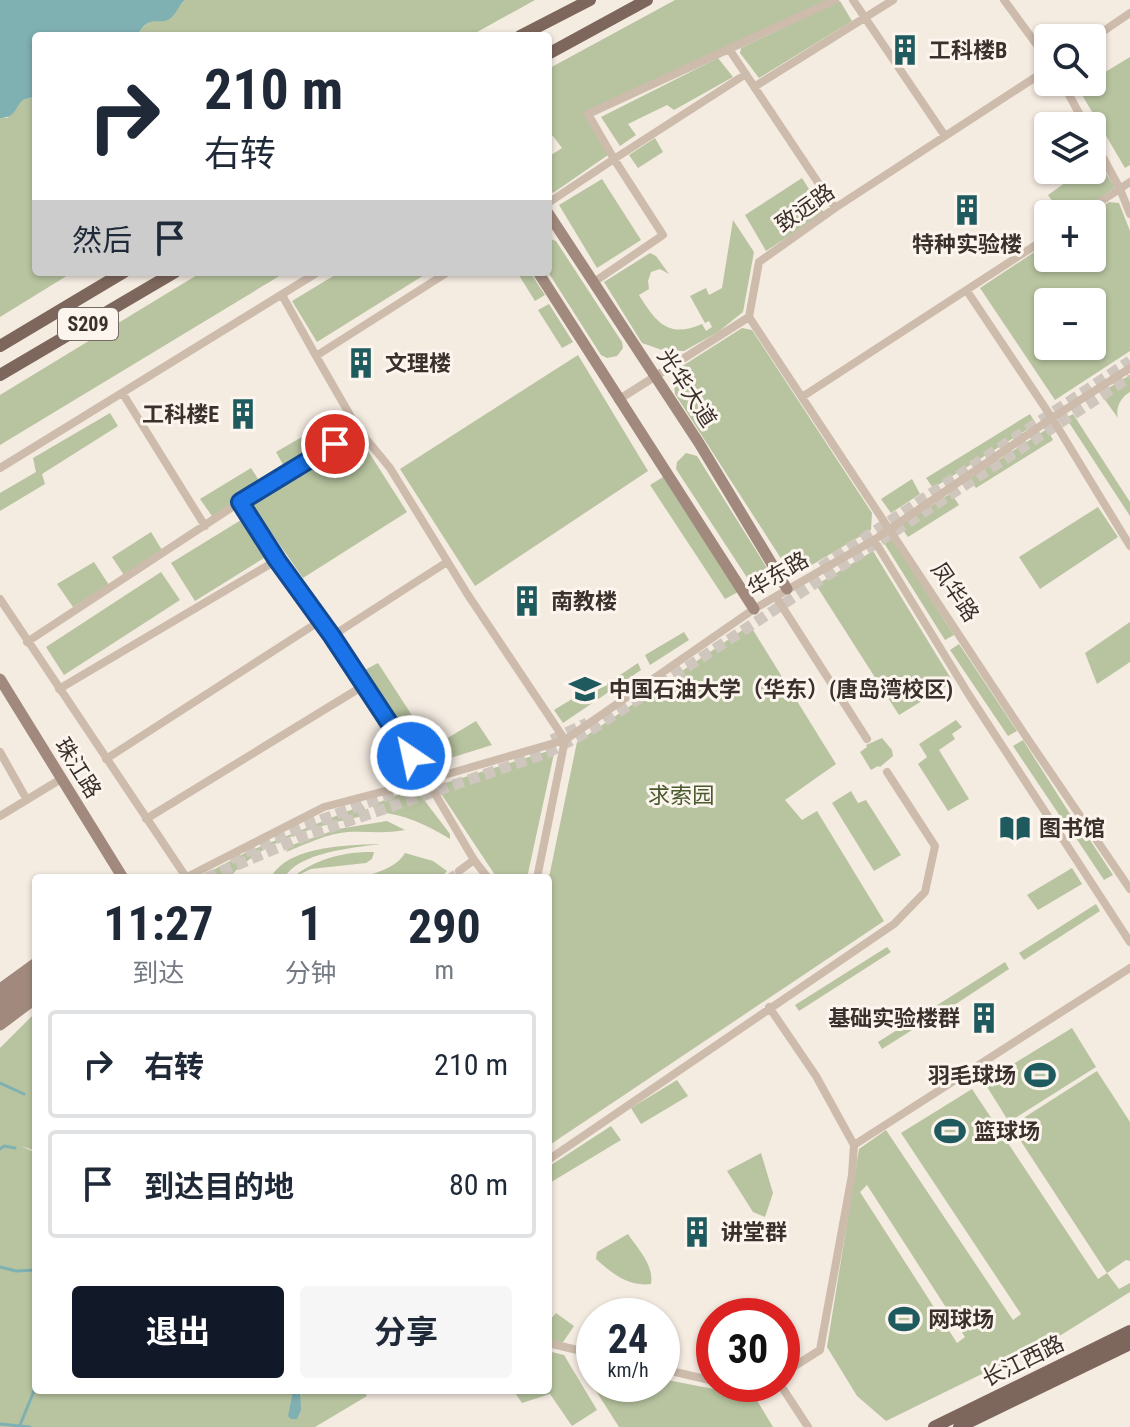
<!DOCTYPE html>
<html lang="zh">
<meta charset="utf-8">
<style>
body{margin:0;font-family:"Roboto Condensed","Noto Sans SC",sans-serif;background:#f6f6f7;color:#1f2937;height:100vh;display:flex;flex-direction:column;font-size:30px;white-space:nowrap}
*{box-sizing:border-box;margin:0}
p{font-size:26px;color:#747a83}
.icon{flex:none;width:44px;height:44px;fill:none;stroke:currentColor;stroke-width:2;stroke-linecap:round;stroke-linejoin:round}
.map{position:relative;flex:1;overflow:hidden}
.side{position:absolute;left:32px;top:874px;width:520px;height:520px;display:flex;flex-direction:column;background:#fff;border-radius:8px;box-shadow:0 2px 6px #0004}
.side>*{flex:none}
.guide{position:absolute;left:32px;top:32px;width:520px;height:244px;border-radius:8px;box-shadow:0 2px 6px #0004;background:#fff;color:#1f2937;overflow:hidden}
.controls{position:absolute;left:1034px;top:24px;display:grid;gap:16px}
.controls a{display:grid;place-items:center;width:72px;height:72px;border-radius:8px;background:#fff;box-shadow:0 2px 6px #0004;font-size:40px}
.speed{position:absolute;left:576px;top:1298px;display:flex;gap:16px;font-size:40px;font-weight:700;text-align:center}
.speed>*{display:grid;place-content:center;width:104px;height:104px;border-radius:50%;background:#fff;box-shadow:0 2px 6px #0004;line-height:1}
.speed small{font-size:20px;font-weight:400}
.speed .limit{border:12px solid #d22;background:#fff;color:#111}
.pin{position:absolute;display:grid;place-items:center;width:68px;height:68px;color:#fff;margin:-34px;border:4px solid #fff;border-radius:50%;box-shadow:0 2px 8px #0007}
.me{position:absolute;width:88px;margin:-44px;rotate:326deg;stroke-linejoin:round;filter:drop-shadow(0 0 6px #0008)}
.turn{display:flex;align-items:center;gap:28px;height:168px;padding:0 40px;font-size:36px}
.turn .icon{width:104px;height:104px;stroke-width:2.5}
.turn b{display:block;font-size:56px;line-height:68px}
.then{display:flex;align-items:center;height:76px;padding:0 40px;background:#0003;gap:16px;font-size:30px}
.eta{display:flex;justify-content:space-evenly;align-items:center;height:136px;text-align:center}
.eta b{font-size:48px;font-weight:700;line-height:56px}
.action{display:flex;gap:16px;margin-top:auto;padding:16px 40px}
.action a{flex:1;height:92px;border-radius:8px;background:#111827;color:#fff;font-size:32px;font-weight:700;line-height:92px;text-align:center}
.action a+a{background:#f6f6f7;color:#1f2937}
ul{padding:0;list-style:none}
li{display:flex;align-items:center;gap:24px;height:108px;margin:0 16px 12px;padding:0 24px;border:4px solid #e0e1e3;border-radius:8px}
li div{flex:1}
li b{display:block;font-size:30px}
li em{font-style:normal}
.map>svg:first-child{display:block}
.green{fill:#b8c4a0;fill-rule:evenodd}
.water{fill:#7fb0b2}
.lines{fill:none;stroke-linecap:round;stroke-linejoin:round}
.stream{stroke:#7fb0b2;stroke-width:3}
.street-tunnel{stroke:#cfc6bd;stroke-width:8;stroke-dasharray:8 4;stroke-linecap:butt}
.secondary-tunnel{stroke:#cfc6bd;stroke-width:11;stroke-dasharray:11 5.5;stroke-linecap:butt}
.street{stroke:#cdbbac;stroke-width:8}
.secondary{stroke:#a18a7d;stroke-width:11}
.primary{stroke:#7d675c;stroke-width:12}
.route-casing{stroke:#114b97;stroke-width:20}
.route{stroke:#1a73e8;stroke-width:14}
.labels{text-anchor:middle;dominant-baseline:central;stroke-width:6;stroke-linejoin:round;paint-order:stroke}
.shield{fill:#fbf5ee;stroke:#756b66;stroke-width:2}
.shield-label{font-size:20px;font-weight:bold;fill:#3b302b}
.poi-label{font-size:22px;font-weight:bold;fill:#3b302b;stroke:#fbf5ee;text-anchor:start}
.street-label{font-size:22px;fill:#3b302b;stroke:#fbf5ee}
.park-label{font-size:22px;fill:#4a5a2e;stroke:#fbf5ee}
</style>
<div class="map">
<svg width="1130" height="1427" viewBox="0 0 1130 1427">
<rect width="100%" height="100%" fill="#f4ebe1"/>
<path class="green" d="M185,0H535L470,36H137C144,23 151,19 165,20Z
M675,0H827L586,114L608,155L553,193L548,187V157L562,148L553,136L548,138V69Z
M840,1L852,21L759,78L740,53L741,48Z
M1130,57V165L1125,168L1078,88L1092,82V80Z
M718,58L733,77L674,110L667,105L628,124L636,135L620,146L601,117Z
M36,96V272H73L0,317V118H7L23,100Z
M655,138L663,152L638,168L629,155Z
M1097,160L1115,187L1078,214H1061L1048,195L1083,170H1092V164Z
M802,178L824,213L766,251L745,215Z
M602,179L641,240L597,268L559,205Z
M1109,202L1119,203L1130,231V351L1055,400L980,288L1048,243V258H1092L1091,214ZM1092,302V346H1048V302Z
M733,220L754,252L743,312L718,332L684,351L662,350L642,343L604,282L650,253L656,256L669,274L660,269L651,272L648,281L649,289L639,295C656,322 668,339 702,324L706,331L712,327L709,321L705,323L690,296L706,288L709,295L722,288Z
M548,238L556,241L622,342L623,348L617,356L607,358L601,355L548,272Z
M202,272H286L0,445V395Z
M340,272H429L317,342L292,301Z
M517,272H530L545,295L535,301Z
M549,304L573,342L562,348L538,310Z
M742,328L752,330L872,513L871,530L800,572L782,560L675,394L673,372Z
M578,355L648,471L475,586L400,469Z
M1130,375V392C1121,397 1115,408 1118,418L1100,393Z
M110,413L118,426L42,474L45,484L0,511V493L36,472L33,458Z
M1030,414L1036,424L933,488L926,478Z
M1073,414L1130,502V516L1066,418Z
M338,416L347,431L285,468L276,452Z
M1047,429L1053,440L976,488L969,479Z
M359,437L407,512L303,578L252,505Z
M686,453L697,456L767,568L768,572L762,580L752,582L748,579L676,469L677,462Z
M251,468L262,485L212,516L200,499Z
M663,477L738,592L725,599L650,485Z
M912,479L920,494L891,513L881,499Z
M951,493L959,505L908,537L900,526Z
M1098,507L1118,537L1040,589L1019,557Z
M241,520L264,558L195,601L171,563Z
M151,532L162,550L124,575L112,557Z
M892,539L954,635L945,640L884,543Z
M873,551L953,682L899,715L816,585Z
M94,562L109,585L73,607L57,584Z
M161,572L180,600L64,675L46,647Z
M1130,622V662L1097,684L1085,653Z
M750,625L836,764L785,800L802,820L817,811L884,921L548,1146V882L577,742Z
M684,632L689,640L650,665L645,655Z
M959,644L1017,731L1008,736L950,650Z
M378,663L426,737L410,749L361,672Z
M638,663L641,670L563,723L554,710L577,696L581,701Z
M956,720L962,727L952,734L955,739L939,750L969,799L948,811L918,764L927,757L919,744Z
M476,721L492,745L425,766L419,755Z
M882,738L892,750L893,756L880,767L878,766L871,770L860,752L867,747L866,745Z
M1023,740L1072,817L1064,822L1013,746Z
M555,749L527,878H497L436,786Z
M415,788L450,834V839C425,824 405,814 376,812L372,805Z
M851,791L858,803L866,800L901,855L874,871L832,803Z
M363,805L366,811L364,816C318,825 261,841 229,878H198L245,853Z
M387,821L405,830C385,834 368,831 348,832C326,834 306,844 286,852L289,846L338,829Z
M1080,825L1113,875L1104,880L1072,832Z
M380,844C352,848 299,852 284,878H271C286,846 348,845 380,844Z
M374,852L372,859L366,863L311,869L292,878C314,859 346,851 374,852Z
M405,853L433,861L447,871L441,878H389L369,875C383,871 398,865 405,853Z
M1072,868L1082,884L1038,910L1027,895Z
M1096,904L1100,911L1024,960L1019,953Z
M887,947L891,952L799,1011L795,1005Z
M1005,962L1009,969L933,1019L928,1011Z
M36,1012V1151L21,1146L36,1153V1390H296L293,1391L302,1395L300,1390H363L367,1396L315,1427H0V1048Z
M916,1018L920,1025L882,1049L878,1042Z
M1072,1028L1096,1067L1009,1122L984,1082Z
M1097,1071L1130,1122V1261L1126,1260L1107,1273L1119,1289L1130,1283V1292L1061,1335L886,1421L857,1396L827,1347L859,1149L886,1130L1013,1320L1021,1314L901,1133L972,1089L1098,1279L1107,1273L1011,1126ZM867,1185L965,1337L957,1343L860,1192Z
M677,1080L688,1096L641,1124L631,1108Z
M611,1126L621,1140L548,1184V1167Z
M761,1153L773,1193L765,1217L753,1212L727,1171Z
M628,1234C638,1249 654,1265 651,1284C628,1287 612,1273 596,1259L597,1252Z
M556,1313L574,1326L561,1345L548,1339V1322Z
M548,1351L564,1355L597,1410L572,1426L550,1394L522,1403L513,1390H548Z
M577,1361L594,1364V1384H662V1379L755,1397L773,1427H619Z"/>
<path class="water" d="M0,0H185C179,5 177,12 172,17C160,28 150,11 137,36H36V96L23,100C14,109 15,118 0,118Z
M300,1390L301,1410L297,1419H291L288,1416L293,1391Z"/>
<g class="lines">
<path class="stream" d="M0,1083L24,1094
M0,1149L4,1146L15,1148
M0,1267L16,1271L36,1270
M0,1424L30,1427
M20,1425L36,1386"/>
<path class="street-tunnel" d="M449,878L459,871"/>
<path class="secondary-tunnel" d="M821,567L1130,361
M552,740L587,723
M230,859L302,827L407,788
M206,878L305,836L547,753L591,730L1130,377"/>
<path class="street" d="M853,0L945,136
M1004,0L1048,60
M1092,39L1130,13
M729,49L835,208
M1062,82L1086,126
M754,87L893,0
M1092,137L1120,189L1130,214
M548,203L614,159L588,114L835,0
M1082,214L1130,182
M594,282L663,235L614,159L746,74
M967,291L1052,418L1130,546
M282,295L316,356
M749,317L1025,735L1130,889
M123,394L205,526
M802,397L1048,237
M618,400L749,317L759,262L835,208L1048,69
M0,468L318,272
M240,502L277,560L332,636L427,780L565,740L468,595L390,468L358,429L316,356L448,272
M874,540L969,695L1130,942
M776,597L867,739
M0,599L186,877
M332,636L447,562
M27,642L240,502L358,429
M59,689L277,560
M0,752L27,800
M106,759L320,621
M0,816L61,779
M146,819L363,686
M459,871L474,860
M185,878L324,807L427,780L474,860L488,878
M537,878L565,740L754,609L874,540L1052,418L1130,368
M769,1007L816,1076L854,1145L852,1175L820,1350L782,1374
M854,1145L1130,968
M548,1160L894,924L925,892L935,846L887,772
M548,1343L594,1354
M662,1369L714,1381
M726,1384L752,1390L764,1384
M780,1384L808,1427"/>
<path class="secondary" d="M548,213L699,443L787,589
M538,272L754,609
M0,679L123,878
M0,989L36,963
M0,1001L36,974
M0,1013L36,986
M0,1025L36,998"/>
<path class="primary" d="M520,36L590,0
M548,54L647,0
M0,346L124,272
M0,375L175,272
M934,1427L1130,1331
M959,1427L1130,1344"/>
</g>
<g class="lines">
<defs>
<path id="route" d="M335,444L240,502L277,560L332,636L411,756"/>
</defs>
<use href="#route" class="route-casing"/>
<use href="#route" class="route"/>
</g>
<defs>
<symbol id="building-bare" viewBox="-9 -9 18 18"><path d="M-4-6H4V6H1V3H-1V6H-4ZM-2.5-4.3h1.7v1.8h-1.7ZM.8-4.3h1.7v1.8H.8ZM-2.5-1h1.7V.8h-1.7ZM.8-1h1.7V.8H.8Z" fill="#1f5a5e" stroke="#fbf5ee" stroke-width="2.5" paint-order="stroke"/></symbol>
<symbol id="university-bare" viewBox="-9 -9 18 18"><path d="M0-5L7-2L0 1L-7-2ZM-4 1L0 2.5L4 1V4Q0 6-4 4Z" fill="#1f5a5e" stroke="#fbf5ee" stroke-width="2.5" paint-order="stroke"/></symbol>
<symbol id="library-bare" viewBox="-9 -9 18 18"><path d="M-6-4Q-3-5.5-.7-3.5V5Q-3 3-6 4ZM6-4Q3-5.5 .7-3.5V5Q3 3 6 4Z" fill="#1f5a5e" stroke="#fbf5ee" stroke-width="2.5" paint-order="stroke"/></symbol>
<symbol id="stadium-bare" viewBox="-9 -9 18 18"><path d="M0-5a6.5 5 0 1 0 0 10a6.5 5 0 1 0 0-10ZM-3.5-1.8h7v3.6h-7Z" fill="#1f5a5e" stroke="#fbf5ee" stroke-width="2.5" paint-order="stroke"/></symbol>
</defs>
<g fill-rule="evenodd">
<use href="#building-bare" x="883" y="28" width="44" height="44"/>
<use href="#building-bare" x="945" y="188" width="44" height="44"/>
<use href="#building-bare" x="339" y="341" width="44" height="44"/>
<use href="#building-bare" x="221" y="392" width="44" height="44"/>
<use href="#building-bare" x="505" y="579" width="44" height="44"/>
<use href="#university-bare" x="563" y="667" width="44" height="44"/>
<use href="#library-bare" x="993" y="806" width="44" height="44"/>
<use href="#building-bare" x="962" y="996" width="44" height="44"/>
<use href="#stadium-bare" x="1018" y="1053" width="44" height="44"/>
<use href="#stadium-bare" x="928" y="1109" width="44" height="44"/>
<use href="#building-bare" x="675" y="1210" width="44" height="44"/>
<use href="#stadium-bare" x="882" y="1297" width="44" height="44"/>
</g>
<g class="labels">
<rect class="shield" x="58" y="308" width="60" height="32" rx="6"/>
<g class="shield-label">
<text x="88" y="324">S209</text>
</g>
<g class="poi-label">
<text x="929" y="50">工科楼B</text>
<text x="967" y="244" text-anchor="middle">特种实验楼</text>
<text x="385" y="363">文理楼</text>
<text x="219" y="414" text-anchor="end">工科楼E</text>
<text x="551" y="601">南教楼</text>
<text x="609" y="689">中国石油大学（华东）(唐岛湾校区)</text>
<text x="1039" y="828">图书馆</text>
<text x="960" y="1018" text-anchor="end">基础实验楼群</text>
<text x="1016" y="1075" text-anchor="end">羽毛球场</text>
<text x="974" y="1131">篮球场</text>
<text x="721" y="1232">讲堂群</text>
<text x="928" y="1319">网球场</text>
</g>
<g class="street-label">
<text transform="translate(805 208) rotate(-35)">致远路</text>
<text transform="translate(687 388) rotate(57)">光华大道</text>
<text transform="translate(778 574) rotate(-30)">华东路</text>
<text transform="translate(955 592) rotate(56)">凤华路</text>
<text transform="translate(78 768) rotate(58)">珠江路</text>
<text transform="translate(1023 1361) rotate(-26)">长江西路</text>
</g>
<g class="park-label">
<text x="681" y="795">求索园</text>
</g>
</g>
</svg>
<div class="controls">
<a><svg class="icon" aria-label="search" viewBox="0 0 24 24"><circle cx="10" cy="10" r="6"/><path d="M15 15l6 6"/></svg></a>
<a><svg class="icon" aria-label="layers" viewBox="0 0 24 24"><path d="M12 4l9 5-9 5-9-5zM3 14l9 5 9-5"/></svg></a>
<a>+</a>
<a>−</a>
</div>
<div class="speed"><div>24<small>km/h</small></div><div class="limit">30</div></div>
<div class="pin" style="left:335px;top:444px;background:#d93025"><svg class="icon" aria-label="arrive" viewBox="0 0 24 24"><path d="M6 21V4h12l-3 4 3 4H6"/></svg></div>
<svg class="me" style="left:411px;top:756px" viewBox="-20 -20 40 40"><circle r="17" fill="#1a73e8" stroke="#fff" stroke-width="3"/><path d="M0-11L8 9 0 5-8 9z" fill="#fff"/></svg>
<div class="guide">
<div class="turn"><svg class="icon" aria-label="right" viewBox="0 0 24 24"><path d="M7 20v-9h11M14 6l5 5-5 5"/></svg><div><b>210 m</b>右转</div></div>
<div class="then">然后<svg class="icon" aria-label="arrive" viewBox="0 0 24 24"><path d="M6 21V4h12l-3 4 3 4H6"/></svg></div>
</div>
<section class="side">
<div class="eta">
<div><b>11:27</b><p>到达</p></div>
<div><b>1</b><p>分钟</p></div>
<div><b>290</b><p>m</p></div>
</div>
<ul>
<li><svg class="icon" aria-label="right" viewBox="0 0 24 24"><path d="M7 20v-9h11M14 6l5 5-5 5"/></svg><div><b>右转</b></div><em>210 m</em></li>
<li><svg class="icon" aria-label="arrive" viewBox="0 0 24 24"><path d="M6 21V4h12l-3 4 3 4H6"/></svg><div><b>到达目的地</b></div><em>80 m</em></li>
</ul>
<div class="action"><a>退出</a><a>分享</a></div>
</section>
</div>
